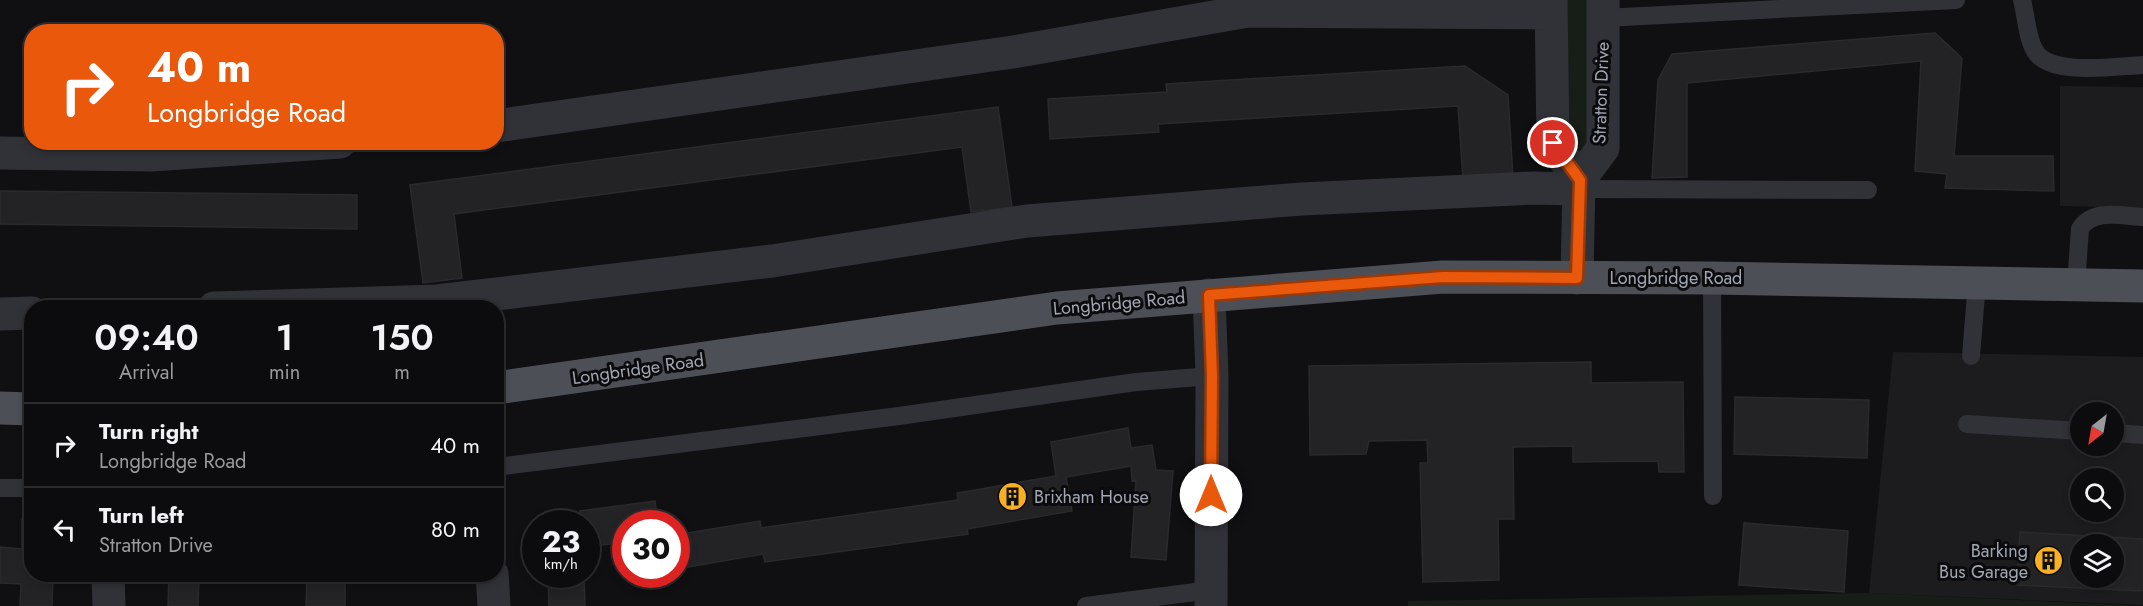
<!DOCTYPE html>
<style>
body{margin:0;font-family:Jost,sans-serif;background:#151517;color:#f1f3f6;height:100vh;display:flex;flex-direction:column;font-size:22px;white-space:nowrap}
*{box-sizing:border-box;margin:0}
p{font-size:20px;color:#9a9b9e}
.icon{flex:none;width:33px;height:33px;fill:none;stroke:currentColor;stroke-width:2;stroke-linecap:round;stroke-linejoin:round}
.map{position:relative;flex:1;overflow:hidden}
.sheet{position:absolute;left:24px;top:300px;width:480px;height:282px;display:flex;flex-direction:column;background:#0c0c0e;border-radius:24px;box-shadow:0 3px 9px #0003,0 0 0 2px #2c2c2e}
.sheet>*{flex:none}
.guide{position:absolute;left:24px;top:24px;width:480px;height:126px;border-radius:24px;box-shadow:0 3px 9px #0003,0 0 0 2px #2c2c2e;background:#ea580c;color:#fff;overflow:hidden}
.needle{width:39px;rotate:211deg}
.tools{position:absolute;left:2070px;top:402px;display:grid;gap:12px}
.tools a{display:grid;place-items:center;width:54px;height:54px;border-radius:50%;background:#0c0c0e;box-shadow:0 3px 9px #0003,0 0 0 2px #2c2c2e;font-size:30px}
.speed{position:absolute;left:522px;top:510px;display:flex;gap:12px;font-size:30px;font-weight:700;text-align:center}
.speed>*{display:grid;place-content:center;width:78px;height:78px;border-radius:50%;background:#0c0c0e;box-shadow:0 3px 9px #0003,0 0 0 2px #2c2c2e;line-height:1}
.speed small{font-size:15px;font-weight:400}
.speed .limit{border:9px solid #d22;background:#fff;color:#111}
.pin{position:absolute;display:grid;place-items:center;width:51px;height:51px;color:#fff;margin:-26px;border:3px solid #fff;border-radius:50%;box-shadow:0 2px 6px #0007}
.me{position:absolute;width:66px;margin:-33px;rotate:0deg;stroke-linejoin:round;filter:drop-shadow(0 0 4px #0008)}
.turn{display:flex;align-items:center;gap:21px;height:126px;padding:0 24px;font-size:27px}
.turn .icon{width:78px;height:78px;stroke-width:2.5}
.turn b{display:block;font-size:42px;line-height:51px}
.eta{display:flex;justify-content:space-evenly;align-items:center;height:102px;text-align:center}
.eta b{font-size:36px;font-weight:600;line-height:42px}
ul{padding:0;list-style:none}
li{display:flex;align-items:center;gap:18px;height:84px;padding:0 24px;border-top:2px solid #2c2c2e}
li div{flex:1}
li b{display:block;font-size:22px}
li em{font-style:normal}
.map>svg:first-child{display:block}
.built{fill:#1c1c1f;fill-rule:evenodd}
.green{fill:#171d17}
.building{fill:#232326;stroke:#2a2a2e;stroke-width:1.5;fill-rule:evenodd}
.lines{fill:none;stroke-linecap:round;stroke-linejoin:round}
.lane{stroke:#313237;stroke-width:18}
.street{stroke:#313237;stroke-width:33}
.primary{stroke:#4d4f56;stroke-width:33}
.route-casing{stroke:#983908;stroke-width:15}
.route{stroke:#ea580c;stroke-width:10}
.labels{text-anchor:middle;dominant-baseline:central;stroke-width:6;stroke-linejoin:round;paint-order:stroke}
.street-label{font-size:18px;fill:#a1a7b3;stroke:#0b0b0d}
.poi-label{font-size:18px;fill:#a1a7b3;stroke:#0b0b0d;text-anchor:start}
</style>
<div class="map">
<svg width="2143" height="606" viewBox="0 0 2143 606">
<rect width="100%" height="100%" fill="#101012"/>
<path class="built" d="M2060,86L2143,87V208L2060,206Z
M1893,352L2143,357V605L1869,593ZM2080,412H2114V446H2080ZM2080,478H2114V512H2080ZM2080,544H2114V578H2080Z"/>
<path class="green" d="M1562,0H1589L1587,147L1579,152L1562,140Z
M1869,593L2143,606H1408V601Z"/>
<path class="building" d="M1935,33L1962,58L1954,156H2053L2054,191L1945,188L1947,174L1915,171L1921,61L1687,83V177L1652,178L1658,80L1672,54Z
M1465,66L1508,95L1513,177L1463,180L1458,106L1158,124L1159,132L1050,139L1048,99L1167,92L1166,84Z
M998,107L1012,207L971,212L962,147L454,214L462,278L423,283L410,185Z
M0,191L357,195V229L0,224Z
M1591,362V383L1683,382L1684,472H1659L1658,461L1573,462V446L1513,447L1514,519H1498L1499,580L1423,582L1420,463H1428L1427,440L1369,441L1366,454L1310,455L1309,366Z
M1735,397L1869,400L1867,458L1734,454Z
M1128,428L1131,448L1152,445L1156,470L1173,471L1166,560L1131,557L1136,480L1132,481L1131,466L1066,477L1072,511L967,529L968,534L765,562L763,554L676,569V535L760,521L761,528L958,500L957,493L1056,476L1051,442Z
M655,501L658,524H626V542L586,547V524H582L580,511Z
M22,519H32V574H53L52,606H20L21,584L0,583V547L22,549Z
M1744,523L1848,531L1844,592L1739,585Z
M2020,532L2143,539V591L2017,585ZM2080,544H2114V578H2080Z
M169,574H199L198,606H168Z
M307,574H345V606H306Z
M391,574H464V578L392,581Z
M548,574H584L585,606H549Z"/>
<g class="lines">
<path class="lane" d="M2022,0C2026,15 2027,38 2035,51C2050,77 2117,66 2143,65
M1603,18L1956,0
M1578,189L1868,190
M1712,278L1713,496
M2076,284L2080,229C2092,208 2122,216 2143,217
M1971,356L1977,282
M1967,424L2080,431
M2114,433L2143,435
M496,467L899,416L1136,382L1212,376
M0,488H32
M1086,606L1211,590"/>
<path class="street" d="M1551,0L1553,143L1579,180L1603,148V0
M496,126L1013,52L1248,11L1550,13
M0,153L152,155L340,142
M1577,278L1579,180
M1209,295L1212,376L1211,606
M214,308L437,301L772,261L1027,221L1302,199L1534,188L1578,189
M0,314L32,313
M108,574L109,606
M492,574L494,606"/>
<path class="primary" d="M496,388L1057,308L1443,277L1712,278L2143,286
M0,408L32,409"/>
</g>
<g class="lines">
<defs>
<path id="route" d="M1211,495L1212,376L1209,295L1443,277L1577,278L1580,180L1553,143"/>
</defs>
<use href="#route" class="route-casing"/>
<use href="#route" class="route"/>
</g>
<defs>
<symbol id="building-disc" viewBox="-11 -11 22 22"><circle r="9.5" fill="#f9af22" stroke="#0b0b0d"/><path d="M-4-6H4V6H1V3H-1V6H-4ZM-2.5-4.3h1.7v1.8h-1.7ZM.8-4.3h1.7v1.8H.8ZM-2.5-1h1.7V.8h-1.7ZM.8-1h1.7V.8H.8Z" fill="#111"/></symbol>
</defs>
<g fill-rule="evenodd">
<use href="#building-disc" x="996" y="480" width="33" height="33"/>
<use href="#building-disc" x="2032" y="544" width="33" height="33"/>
</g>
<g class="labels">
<g class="street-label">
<text transform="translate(1601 93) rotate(-88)">Stratton Drive</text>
<text x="1676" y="278">Longbridge Road</text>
<text transform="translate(1119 303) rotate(-5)">Longbridge Road</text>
<text transform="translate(638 369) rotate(-8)">Longbridge Road</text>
</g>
<g class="poi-label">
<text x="1034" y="497">Brixham House</text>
<text x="2028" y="551" text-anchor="end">Barking<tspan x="2028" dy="21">Bus Garage</tspan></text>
</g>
</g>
</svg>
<div class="tools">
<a><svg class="needle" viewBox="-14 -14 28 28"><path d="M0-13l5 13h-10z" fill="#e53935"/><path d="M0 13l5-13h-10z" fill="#9a9b9e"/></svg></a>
<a><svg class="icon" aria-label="search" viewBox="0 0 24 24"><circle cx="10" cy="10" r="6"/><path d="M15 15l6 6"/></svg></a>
<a><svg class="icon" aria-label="layers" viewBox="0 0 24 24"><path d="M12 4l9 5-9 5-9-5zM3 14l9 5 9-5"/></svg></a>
</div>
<div class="speed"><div>23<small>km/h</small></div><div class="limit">30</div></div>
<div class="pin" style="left:1553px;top:143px;background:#d93025"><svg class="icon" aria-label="arrive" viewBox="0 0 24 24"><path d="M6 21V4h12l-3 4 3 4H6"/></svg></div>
<svg class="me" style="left:1211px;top:495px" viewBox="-20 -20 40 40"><circle r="19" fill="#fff"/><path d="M0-13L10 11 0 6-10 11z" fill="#ea580c"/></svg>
<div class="guide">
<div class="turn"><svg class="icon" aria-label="right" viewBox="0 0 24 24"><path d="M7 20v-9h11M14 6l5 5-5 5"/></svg><div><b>40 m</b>Longbridge Road</div></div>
</div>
<section class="sheet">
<div class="eta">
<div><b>09:40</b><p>Arrival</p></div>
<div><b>1</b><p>min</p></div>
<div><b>150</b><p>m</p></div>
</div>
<ul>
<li><svg class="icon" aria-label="right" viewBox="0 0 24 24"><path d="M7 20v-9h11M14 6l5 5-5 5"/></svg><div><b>Turn right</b><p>Longbridge Road</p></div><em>40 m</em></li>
<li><svg class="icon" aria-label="left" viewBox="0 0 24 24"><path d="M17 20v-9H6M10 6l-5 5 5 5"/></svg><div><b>Turn left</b><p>Stratton Drive</p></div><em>80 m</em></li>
</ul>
</section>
</div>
